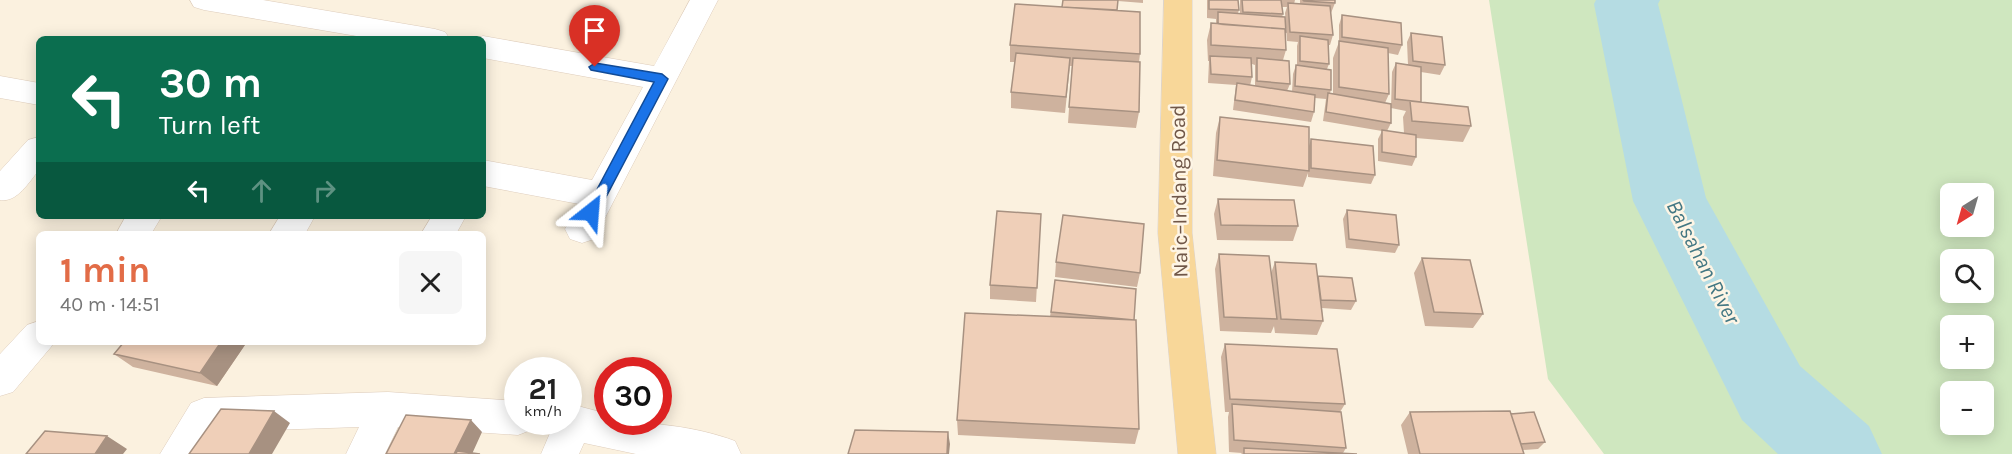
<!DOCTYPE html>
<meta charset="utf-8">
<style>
body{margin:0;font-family:Karla,sans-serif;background:#f6f6f6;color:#222;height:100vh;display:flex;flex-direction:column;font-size:22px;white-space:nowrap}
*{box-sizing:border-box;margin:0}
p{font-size:20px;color:#767676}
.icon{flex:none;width:33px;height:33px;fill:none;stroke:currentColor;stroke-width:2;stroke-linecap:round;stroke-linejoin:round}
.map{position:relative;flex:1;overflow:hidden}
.panel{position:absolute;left:36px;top:231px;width:450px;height:114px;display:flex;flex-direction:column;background:#fff;border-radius:9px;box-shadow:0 3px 15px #0003}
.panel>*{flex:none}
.hud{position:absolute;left:36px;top:36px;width:450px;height:183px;border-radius:9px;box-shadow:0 3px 15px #0003;background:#0b6e4f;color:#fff;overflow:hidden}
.needle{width:39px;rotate:217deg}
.tools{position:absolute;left:1940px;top:183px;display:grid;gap:12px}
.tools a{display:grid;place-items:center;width:54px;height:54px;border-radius:9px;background:#fff;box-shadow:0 3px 15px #0003;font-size:30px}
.speed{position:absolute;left:504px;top:357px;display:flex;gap:12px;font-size:30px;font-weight:700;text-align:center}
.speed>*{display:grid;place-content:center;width:78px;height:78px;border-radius:50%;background:#fff;box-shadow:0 3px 15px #0003;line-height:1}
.speed small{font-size:15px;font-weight:400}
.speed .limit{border:9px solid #d22;background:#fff;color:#111}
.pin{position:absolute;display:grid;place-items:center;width:51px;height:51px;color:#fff;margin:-62px -26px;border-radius:50% 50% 50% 0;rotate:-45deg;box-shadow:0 0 6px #0007}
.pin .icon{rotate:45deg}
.me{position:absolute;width:66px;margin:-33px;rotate:28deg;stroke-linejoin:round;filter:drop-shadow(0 0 4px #0008)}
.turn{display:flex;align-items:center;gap:21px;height:126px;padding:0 24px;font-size:27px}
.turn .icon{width:78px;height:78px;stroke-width:2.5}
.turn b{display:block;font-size:42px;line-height:51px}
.lanes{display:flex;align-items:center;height:57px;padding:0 24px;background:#0003;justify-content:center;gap:30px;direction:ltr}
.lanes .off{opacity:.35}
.round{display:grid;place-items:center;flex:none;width:63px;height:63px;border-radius:9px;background:#f6f6f6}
.head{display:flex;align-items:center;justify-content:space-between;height:102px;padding:0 24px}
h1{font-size:36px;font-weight:700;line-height:45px;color:#e26c47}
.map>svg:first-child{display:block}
.green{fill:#cfe7bf;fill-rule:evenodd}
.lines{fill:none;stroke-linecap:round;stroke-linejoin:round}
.river{fill:#b5dce3;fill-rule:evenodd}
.minor-casing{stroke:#decdbc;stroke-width:1}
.major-casing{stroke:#dad3cf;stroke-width:1}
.minor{fill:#fff;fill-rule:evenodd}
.major{fill:#f8d799;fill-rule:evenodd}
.wall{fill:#ceb29e;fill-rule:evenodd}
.shaded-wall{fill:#a79181}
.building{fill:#efcfb8;stroke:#a79181;stroke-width:1.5}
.route{fill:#1a73e8;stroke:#114b97;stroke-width:1.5}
.labels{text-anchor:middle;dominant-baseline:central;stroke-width:5;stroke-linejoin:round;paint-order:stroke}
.street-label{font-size:21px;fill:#705748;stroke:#fef5e5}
.water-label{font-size:22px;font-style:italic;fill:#437783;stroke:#fef5e5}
</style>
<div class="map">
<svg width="2012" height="454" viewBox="0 0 2012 454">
<rect width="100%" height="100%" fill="#fbf1df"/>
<path class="green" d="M1489,0H2012V454H1604L1548,379ZM1950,194H1983V226H1950ZM1950,260H1983V292H1950ZM1950,326H1983V358H1950ZM1950,392H1983V424H1950Z"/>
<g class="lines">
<path class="river" d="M1596,0H1660L1658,4L1706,198L1800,366L1869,426L1882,454H1778L1742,420L1633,201L1594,4Z"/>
<defs>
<path id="minor" d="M190,0H263L435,29L445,32L450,39H374L204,10L194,7Z
M690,0H718L594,239L582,243L570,239L565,229L579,204L483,186V160L592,180L643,87L483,58V39H474L483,36L654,66Z
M0,76L39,83V105L0,98Z
M39,137V170C29,182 17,203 0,200V171L28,140Z
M126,216H162L151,234H116Z
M280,216H315L305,234H269Z
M432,216H466L456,234H421Z
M39,321V342H54L51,347L13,392L0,396V354L27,325Z
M388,392L518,401V422H535L531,430L518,435L398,427L385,454H346L359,427L214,432L200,454H160L191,403L204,398Z
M574,405L608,414V422C650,422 695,426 735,441L741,454H636L584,443L579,454H541L550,433L546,422H568V406Z"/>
<path id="major" d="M1164,0H1192V233L1216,454H1178L1158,233Z"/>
</defs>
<use href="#minor" class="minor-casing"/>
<use href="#major" class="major-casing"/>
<use href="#minor" class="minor"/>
<use href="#major" class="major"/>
</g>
<path class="wall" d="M1063,0H1143V3L1118,1L1117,10L1140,54L1139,62V112L1136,128L1068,123L1072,66H1070L1065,113L1011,108V92L1015,62H1010V45L1062,7Z
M1207,0H1238L1239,10L1238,13L1240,14V0H1295L1294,4H1300V0H1335V3L1331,13L1333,35L1330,45H1328L1329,64L1327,69L1331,90L1330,93L1333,94V58L1339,42V25L1342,15L1402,45L1398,55L1388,53L1389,94L1385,103L1391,123L1387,131L1404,133L1403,117L1406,111L1391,108L1392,72L1396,63L1408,65L1407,42L1411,33L1445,65L1440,75L1421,72V102L1471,126L1463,142L1416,138V157L1412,166L1378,161V139L1382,131L1323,121L1326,99L1315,98L1314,112L1311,122L1233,110L1235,93L1236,85L1208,83L1209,61H1208L1207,40L1211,23L1216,24V19L1207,18ZM1282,7H1287L1285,13L1287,41L1298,42L1297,46V65H1296L1293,74L1292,92L1287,91L1290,84L1283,60L1286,50L1282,17L1283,14ZM1252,64L1255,65V86H1250L1252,77Z
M1220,117L1309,146L1311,139L1375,175L1371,184L1308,177V173L1303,187L1213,176L1216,133Z
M1218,199L1298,226L1293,241L1217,240L1214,214Z
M1347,210L1399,245L1395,253L1346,248L1343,219Z
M1041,214L1036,302L990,299V285Z
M1219,254L1271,273L1275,262L1318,276L1356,301L1351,310L1322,308L1323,321L1317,335L1275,333L1274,326L1271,333L1220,331L1215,269Z
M1422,258L1483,314L1473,328L1425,326L1414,273Z
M1056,262L1140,273L1137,287L1055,277Z
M1055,280L1134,320L1139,429L1135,444L958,435L957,420L1050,317Z
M124,342H247L217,386L133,367L114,354Z
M1225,344L1345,404L1340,412L1346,448L1343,453L1357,454H1241L1242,453L1229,452L1228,417L1229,412H1225L1221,357Z
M1410,412L1511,414L1545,442L1538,449L1523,450L1524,454H1408L1401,425Z"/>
<path class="shaded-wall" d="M221,342H247L217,386L200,373Z
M274,411L290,423L272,454H249Z
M471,420L482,432L472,454H454Z
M948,432L950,444L949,454H947Z
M107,436L127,449L123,454H95Z"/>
<path class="building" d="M1063,0H1118L1117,10L1062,7Z
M1209,0H1238L1239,10L1209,9Z
M1242,0H1281L1283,14L1243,12Z
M1303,0H1335V3L1304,1Z
M1288,3L1330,6L1333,35L1290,32Z
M1015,4L1140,12V54L1010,45Z
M1218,12L1285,17L1286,33L1285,29L1218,24Z
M1342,15L1401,23L1402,45L1342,37Z
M1211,23L1285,29L1286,50L1211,45Z
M1411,33L1442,37L1445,65L1413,61Z
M1300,36L1328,40L1329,64L1300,61Z
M1339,41L1388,48L1389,94L1339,87Z
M1016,53L1070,58L1066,97L1011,92Z
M1210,56L1251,58L1252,77L1211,74Z
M1073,58L1140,62L1139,112L1069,107Z
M1257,58L1289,61L1290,84L1257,81Z
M1396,63L1421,67V102L1395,99Z
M1296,65L1331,70V90L1295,86Z
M1237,83L1315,95L1314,112L1235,100Z
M1328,93L1391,104V123L1326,112Z
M1410,101L1468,107L1471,126L1412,121Z
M1220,117L1309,127V171L1217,160Z
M1382,130L1416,135V157L1382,152Z
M1311,139L1373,146L1375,175L1311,168Z
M1218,199L1294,200L1298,226L1221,225Z
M1347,210L1396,215L1399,245L1349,239Z
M997,211L1041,214L1037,288L990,285Z
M1063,215L1144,224L1140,273L1056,262Z
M1219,254L1269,256L1277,319L1224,317Z
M1422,258L1470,260L1483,314L1434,312Z
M1275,262L1316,264L1323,321L1281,319Z
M1318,276L1352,278L1356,301L1321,300Z
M1055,280L1136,289L1134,320L1051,312Z
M965,313L1136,320L1139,429L957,420Z
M124,342H221L200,373L114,354Z
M1225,344L1337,349L1345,404L1230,399Z
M1232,404L1341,412L1346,448L1234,440Z
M221,409L274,411L249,454H189Z
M1510,411L1524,454H1420L1410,412Z
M1534,412L1545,442L1521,444L1511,414Z
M406,415L471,420L454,454H386Z
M855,430L948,432L947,454H848Z
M45,431L107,436L95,454H26Z
M1244,448L1357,454H1244Z
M457,451L480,454H456Z"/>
<path class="route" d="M595,63L662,74L668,79L596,216L591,217L585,212L654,82L591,70L589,67Z"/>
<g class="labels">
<g class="street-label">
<text transform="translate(1179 191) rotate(-91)">Naic–Indang Road</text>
</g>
<g class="water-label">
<text transform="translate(1703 262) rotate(63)">Balsahan River</text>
</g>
</g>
</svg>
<div class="tools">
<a><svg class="needle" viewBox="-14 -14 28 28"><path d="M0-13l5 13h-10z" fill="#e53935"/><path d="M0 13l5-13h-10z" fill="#767676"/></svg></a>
<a><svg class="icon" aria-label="search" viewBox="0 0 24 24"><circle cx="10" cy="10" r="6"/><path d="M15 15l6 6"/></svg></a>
<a>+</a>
<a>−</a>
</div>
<div class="speed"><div>21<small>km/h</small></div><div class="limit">30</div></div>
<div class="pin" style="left:595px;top:67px;background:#d93025"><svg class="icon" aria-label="arrive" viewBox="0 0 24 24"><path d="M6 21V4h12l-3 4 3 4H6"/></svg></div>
<svg class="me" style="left:591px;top:212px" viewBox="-20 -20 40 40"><path d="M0-17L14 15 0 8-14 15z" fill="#1a73e8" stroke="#fff" stroke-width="4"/></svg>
<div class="hud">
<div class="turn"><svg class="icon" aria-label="left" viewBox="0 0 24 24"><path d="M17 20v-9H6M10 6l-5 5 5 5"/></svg><div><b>30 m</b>Turn left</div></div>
<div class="lanes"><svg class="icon" aria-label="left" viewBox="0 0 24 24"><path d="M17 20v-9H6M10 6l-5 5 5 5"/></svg><svg class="icon off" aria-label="ahead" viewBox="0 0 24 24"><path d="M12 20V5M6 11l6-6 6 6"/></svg><svg class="icon off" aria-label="right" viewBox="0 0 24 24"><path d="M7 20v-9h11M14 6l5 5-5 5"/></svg></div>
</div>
<section class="panel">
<div class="head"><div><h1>1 min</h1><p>40 m · 14:51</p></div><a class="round"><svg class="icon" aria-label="close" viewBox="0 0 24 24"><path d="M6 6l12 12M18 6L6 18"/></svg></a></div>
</section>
</div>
